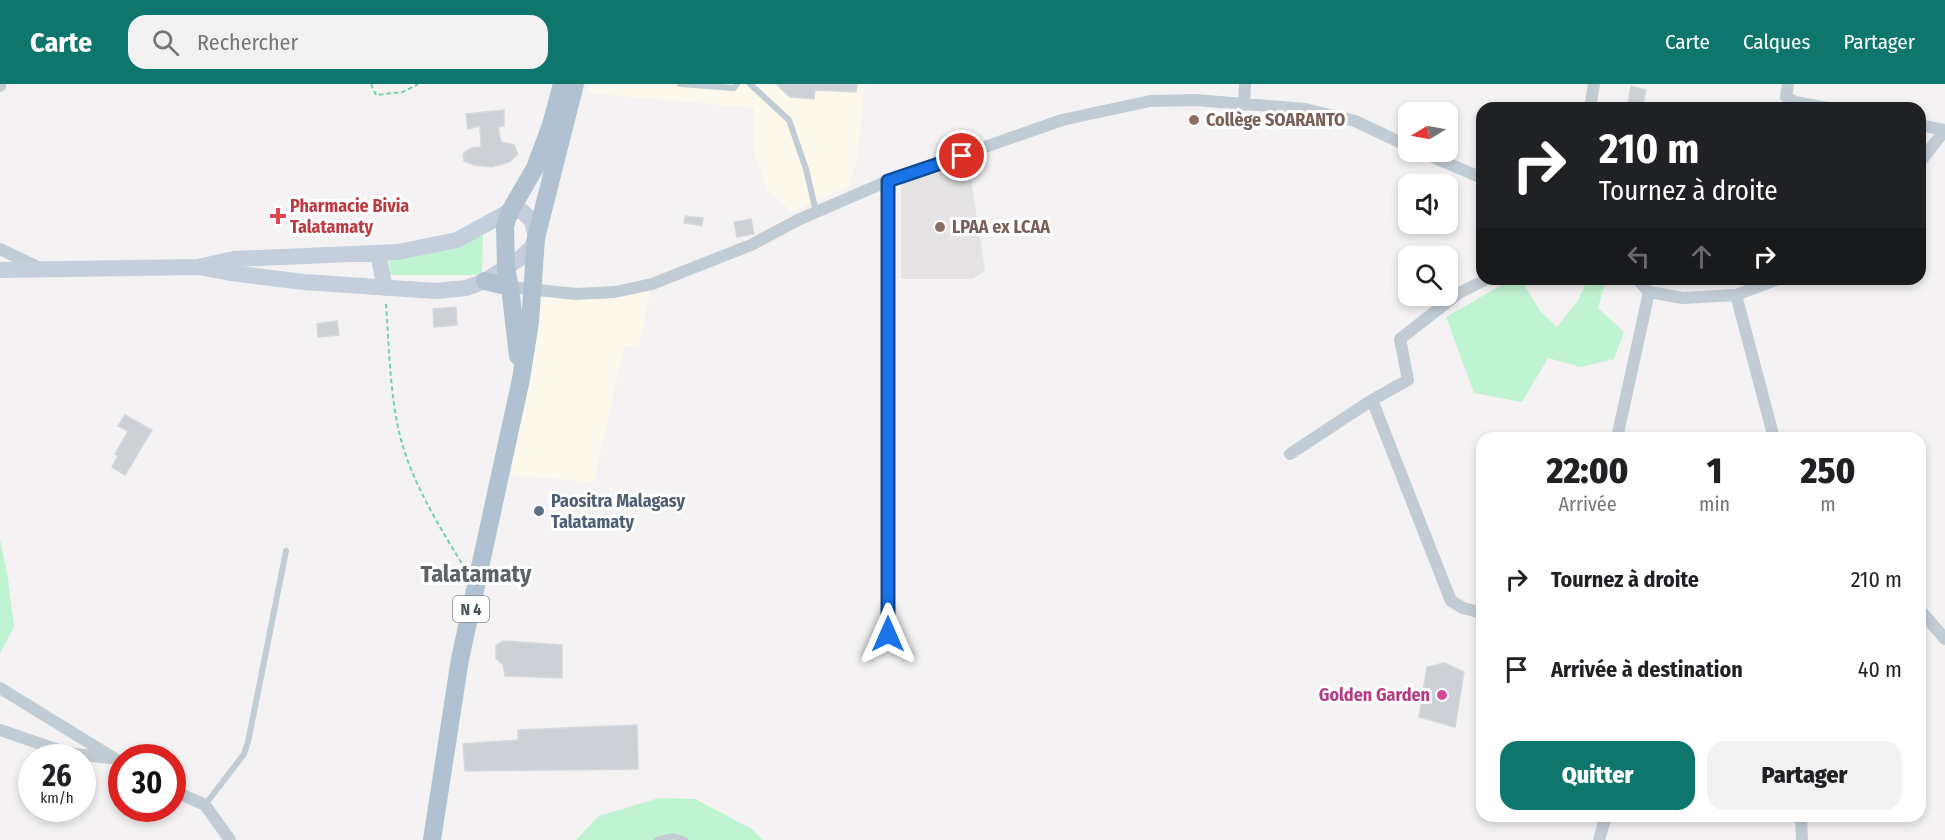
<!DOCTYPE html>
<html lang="fr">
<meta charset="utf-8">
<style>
body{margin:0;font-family:"Fira Sans Condensed",sans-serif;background:#f2f2f2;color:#202124;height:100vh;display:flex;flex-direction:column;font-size:22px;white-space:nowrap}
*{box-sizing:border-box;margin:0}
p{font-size:20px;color:#757577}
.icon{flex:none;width:33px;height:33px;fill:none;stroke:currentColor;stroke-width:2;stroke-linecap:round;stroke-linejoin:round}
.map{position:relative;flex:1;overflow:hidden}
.side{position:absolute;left:1476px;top:348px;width:450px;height:390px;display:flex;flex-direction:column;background:#fff;border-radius:18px;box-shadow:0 3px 9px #0003}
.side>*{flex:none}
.guide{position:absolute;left:1476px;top:18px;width:450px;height:183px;border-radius:18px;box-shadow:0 3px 9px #0003;background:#202124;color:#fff;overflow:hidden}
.needle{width:39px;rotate:260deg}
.controls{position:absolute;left:1398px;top:18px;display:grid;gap:12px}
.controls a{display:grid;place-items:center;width:60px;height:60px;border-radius:12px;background:#fff;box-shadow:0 3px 9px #0003;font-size:30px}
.speed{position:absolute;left:18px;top:660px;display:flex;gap:12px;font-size:30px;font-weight:700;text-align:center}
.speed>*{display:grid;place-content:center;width:78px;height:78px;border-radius:50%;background:#fff;box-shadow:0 3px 9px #0003;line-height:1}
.speed small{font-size:15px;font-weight:400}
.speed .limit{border:9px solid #d22;background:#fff;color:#111}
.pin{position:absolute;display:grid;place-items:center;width:51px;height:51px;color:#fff;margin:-26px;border:3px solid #fff;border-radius:50%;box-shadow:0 2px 6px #0007}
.me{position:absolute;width:66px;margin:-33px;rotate:0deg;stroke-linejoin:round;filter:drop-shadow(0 0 4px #0008)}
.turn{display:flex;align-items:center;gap:21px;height:126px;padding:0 24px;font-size:27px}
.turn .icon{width:78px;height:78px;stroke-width:2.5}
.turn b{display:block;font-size:42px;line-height:51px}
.lanes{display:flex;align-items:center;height:57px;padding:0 24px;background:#0003;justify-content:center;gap:30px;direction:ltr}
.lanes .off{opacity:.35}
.eta{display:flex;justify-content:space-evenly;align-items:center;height:102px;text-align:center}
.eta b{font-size:36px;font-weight:800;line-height:42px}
.primary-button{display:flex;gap:12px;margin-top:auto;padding:12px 24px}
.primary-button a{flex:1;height:69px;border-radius:18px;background:#0f766e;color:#fff;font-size:24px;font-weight:800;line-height:69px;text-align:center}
.primary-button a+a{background:#f2f2f2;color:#202124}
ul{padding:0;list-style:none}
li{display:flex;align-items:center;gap:18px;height:90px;padding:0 24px}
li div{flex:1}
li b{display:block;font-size:22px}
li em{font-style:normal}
header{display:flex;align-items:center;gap:36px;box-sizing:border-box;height:84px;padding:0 30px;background:#0f766e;color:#fff}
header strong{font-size:28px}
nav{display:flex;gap:33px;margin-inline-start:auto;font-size:21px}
.search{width:420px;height:54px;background:#f2f2f2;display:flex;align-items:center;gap:15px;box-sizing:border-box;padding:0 21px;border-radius:18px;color:#757577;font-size:22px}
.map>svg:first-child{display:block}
.commercial{fill:#fdf8ec}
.education{fill:#e5e3e4}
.green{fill:#bff3d2}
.building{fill:#cdd1d6;stroke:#d5d8dd;stroke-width:1.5}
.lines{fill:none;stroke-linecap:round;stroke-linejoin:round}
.path{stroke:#74d3a3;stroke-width:2;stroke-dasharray:4.5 3;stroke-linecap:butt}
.lane{stroke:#c2ccd4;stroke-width:6}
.street{stroke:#c2ccd4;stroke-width:12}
.secondary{stroke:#c4cfdb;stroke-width:16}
.primary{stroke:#b0c2d1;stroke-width:18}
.route-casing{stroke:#114b97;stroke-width:15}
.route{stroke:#1a73e8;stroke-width:10}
.education-dot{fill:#8d6e63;stroke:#fff;stroke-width:2}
.health-dot{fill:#e0444e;stroke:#fff;stroke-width:2}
.service-dot{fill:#5c6f8a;stroke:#fff;stroke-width:2}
.hotel-dot{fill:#d1479c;stroke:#fff;stroke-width:2}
.labels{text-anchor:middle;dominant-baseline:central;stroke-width:6;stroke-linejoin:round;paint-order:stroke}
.shield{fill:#fff;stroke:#7f8890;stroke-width:1.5}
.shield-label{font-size:16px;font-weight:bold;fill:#485561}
.education-label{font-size:18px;font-weight:bold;fill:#785e54;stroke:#fff;text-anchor:start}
.health-label{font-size:18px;font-weight:bold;fill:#be3a42;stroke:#fff;text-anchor:start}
.service-label{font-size:18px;font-weight:bold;fill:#4e5e75;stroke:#fff;text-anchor:start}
.hotel-label{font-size:18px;font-weight:bold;fill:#b23c85;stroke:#fff;text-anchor:end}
.district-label{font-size:24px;font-weight:bold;fill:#5d6267;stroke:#fff}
</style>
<header>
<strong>Carte</strong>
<div class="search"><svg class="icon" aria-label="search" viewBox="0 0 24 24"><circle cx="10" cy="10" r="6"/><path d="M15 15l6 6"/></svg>Rechercher</div>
<nav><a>Carte</a><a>Calques</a><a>Partager</a></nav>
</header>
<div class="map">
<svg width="1945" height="756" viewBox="0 0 1945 756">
<rect width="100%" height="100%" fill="#f4f2f2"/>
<path class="commercial" d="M590,0H865L857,77L848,102L792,128L768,106L754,70V24L588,9Z
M652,200L639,263H624L594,398L500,390L534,206Z"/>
<path class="education" d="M969,81L985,187L972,195H901V99Z"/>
<path class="green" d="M483,149L482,191H390L388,169Z
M1512,195H1521L1540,227L1557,243L1577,218L1588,195H1606L1598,224L1624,248L1614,275L1581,283L1548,274L1522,318L1474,309L1446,233Z
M0,455L8,495L14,543L0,569Z
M659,714L695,715L752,745L763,756H576L599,732Z"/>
<path class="building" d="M776,0H857L856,8L815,6L814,15L790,13Z
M1631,2L1646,6L1642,24H1627Z
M504,26V42L498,43L501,58L514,61L518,70L509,78L492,83L474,81L464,77L463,70L471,64L481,63L480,42L468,45L466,30Z
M685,132L703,134L702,142L684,139Z
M751,135L754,150L737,153L734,138Z
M456,223L457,241L434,243L433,225Z
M337,237L339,251L318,253L317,240Z
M125,331L152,346L125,391L112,383L118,372L115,370L128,347L118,342Z
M503,557L562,561V594L505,592L503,581L496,574V562Z
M1444,579L1464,588L1455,643L1419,633L1427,583Z
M637,641L638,685L465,687L463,660L518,656V646Z"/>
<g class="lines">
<path class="path" d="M371,0L376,11L403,8L418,0
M386,220C389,262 390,312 400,352C412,399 439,442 464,483"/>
<path class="lane" d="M680,0L734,4L737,0
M750,0L789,36L806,85L816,128
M205,721L244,670L248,658L286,467
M657,756L673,752L685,756"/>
<path class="street" d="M1788,0L1786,13L1795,18L1793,24
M0,2V0
M1795,18L1827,24
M1244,21L1245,0
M1590,24L1594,0
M1920,41L1944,46
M1421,68L1482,94
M1920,78L1945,46
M0,165L40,184
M1637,195L1649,208L1683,214L1736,211L1778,195
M510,203L576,210L615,208L652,200L751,161L800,135L888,97L1062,36L1150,17L1195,16L1305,25L1355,37L1408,62
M1736,211L1774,354
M1372,316L1451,517L1463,524L1482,529
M1617,354L1649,208
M1290,370L1372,316L1408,296L1400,255L1459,209L1487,195
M1920,526L1945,555
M888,550V97
M0,604L122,679
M0,646L67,669L110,674
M172,706L205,721L230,756
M1801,732L1802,756
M1599,756L1606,732"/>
<path class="secondary" d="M378,170L385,204
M0,186L198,183L231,189L304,198L436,207L466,204L485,197L522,173L531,164L536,154L532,137L522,127H510L457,156L398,168L234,175L198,183"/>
<path class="primary" d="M485,197L510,203
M518,272L510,203L506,184L505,142L510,127L535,84L551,41L562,0
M432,756L460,575L521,295L530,238L536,154L575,0"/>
</g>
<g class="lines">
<defs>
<path id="route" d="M888,550V97L962,72"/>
</defs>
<use href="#route" class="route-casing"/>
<use href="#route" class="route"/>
</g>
<g class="education-dot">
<circle cx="1194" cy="36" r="6"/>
<circle cx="940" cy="143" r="6"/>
</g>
<path class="health-dot" d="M275 123h6v6h6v6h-6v6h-6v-6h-6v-6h6z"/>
<circle class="service-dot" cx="539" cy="427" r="6"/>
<circle class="hotel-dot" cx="1442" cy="611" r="6"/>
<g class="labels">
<rect class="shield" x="453" y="512" width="36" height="26" rx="4.5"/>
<g class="shield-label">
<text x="471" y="525">N 4</text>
</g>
<g class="education-label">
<text x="1206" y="36">Collège SOARANTO</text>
<text x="952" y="143">LPAA ex LCAA</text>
</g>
<g class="health-label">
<text x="290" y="122">Pharmacie Bivia<tspan x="290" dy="21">Talatamaty</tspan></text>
</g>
<g class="service-label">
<text x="551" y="417">Paositra Malagasy<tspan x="551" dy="21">Talatamaty</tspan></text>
</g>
<g class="hotel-label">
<text x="1430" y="611">Golden Garden</text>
</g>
<g class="district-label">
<text x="476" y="490">Talatamaty</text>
</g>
</g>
</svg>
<div class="controls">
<a><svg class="needle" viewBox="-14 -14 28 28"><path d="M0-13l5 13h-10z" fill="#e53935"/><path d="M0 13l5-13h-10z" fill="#757577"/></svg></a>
<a><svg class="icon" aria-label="sound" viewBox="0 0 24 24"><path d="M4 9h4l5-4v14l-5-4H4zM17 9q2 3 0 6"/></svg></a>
<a><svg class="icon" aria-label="search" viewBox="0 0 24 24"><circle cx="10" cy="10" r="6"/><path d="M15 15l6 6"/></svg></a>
</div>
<div class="speed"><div>26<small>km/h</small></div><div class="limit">30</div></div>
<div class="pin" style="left:962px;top:72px;background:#d93025"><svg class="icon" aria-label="arrive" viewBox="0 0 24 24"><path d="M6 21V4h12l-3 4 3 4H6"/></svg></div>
<svg class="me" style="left:888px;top:550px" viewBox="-20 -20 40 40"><path d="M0-17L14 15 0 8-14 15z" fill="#1a73e8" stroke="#fff" stroke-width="4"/></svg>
<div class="guide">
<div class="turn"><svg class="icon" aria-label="right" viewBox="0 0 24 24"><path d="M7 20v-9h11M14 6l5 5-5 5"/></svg><div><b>210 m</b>Tournez à droite</div></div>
<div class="lanes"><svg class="icon off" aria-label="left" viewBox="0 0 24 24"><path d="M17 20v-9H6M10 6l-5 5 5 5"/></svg><svg class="icon off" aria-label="ahead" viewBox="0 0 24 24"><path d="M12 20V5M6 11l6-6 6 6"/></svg><svg class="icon" aria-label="right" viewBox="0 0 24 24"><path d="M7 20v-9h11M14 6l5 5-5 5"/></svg></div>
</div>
<section class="side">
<div class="eta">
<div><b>22:00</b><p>Arrivée</p></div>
<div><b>1</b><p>min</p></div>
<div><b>250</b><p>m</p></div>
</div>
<ul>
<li><svg class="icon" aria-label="right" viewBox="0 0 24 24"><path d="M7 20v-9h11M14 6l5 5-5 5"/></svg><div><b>Tournez à droite</b></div><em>210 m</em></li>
<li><svg class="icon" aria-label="arrive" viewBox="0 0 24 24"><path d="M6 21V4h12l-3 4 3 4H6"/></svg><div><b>Arrivée à destination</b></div><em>40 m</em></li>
</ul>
<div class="primary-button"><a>Quitter</a><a>Partager</a></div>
</section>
</div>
